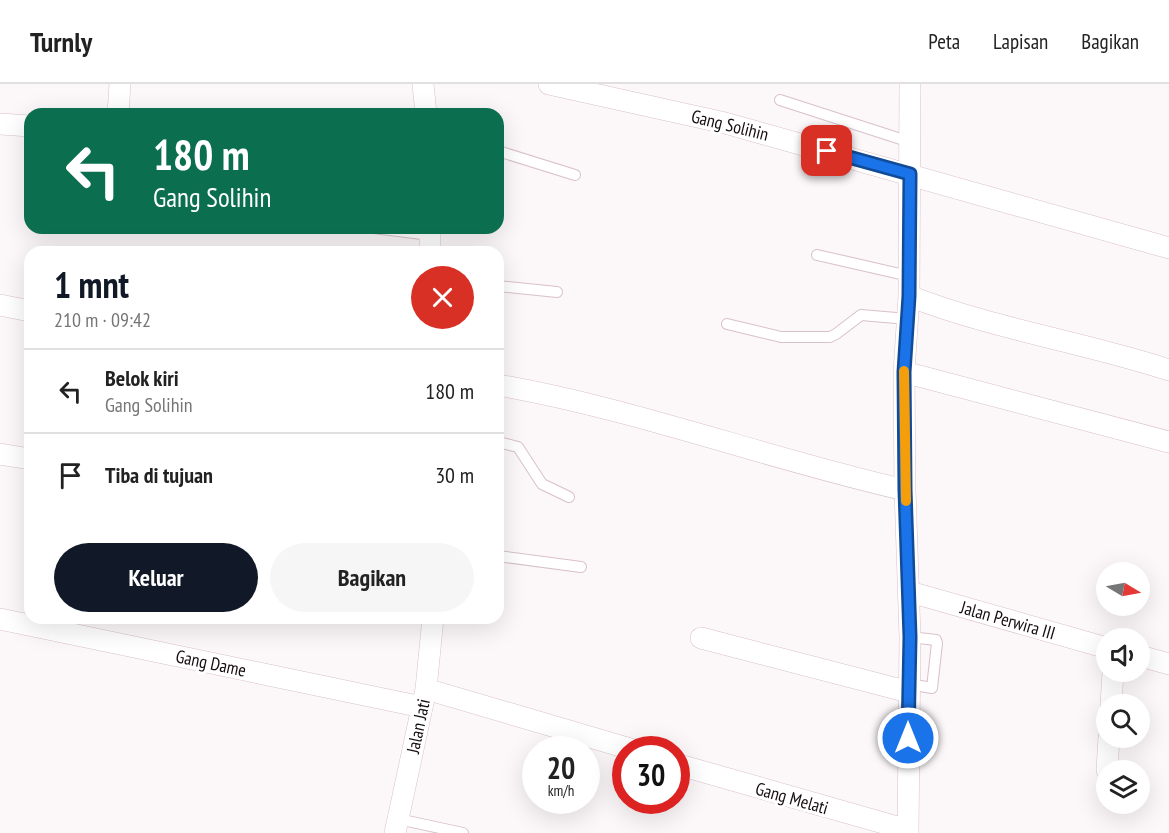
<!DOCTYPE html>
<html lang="id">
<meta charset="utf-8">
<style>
body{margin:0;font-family:"PT Sans Narrow",sans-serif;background:#f6f6f6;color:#222;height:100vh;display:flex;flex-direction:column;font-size:22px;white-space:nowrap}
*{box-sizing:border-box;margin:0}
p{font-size:20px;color:#767676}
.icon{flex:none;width:33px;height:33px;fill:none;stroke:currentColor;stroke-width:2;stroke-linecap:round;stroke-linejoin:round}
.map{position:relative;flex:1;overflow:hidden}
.panel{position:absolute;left:24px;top:162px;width:480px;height:378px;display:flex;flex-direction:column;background:#fff;border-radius:18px;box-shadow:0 6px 24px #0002}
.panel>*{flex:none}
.hud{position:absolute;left:24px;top:24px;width:480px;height:126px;border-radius:18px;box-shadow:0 6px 24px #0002;background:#0b6e4f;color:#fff;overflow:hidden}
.needle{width:39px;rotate:100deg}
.tools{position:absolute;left:1096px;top:478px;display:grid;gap:12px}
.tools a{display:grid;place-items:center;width:54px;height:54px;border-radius:50%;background:#fff;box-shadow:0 6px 24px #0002;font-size:30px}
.speed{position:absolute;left:522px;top:652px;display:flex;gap:12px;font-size:30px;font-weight:700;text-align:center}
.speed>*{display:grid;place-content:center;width:78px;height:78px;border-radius:50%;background:#fff;box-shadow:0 6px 24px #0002;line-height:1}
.speed small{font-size:15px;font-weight:400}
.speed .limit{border:9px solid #d22;background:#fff;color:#111}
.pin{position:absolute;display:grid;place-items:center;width:51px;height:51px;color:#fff;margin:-26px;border-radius:12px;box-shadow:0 3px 9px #0006}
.me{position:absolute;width:66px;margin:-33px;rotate:0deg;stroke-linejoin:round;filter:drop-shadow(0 0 4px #0008)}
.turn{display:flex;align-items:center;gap:21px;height:126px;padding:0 30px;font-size:27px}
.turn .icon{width:78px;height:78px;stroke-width:2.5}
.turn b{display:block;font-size:42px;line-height:51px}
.round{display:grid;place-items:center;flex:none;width:63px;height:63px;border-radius:32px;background:#f6f6f6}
.headline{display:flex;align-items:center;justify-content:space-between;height:102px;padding:0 30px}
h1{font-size:36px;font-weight:800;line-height:45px;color:#111827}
.button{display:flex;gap:12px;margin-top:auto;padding:12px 30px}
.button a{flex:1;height:69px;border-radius:36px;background:#111827;color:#fff;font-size:24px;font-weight:800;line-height:69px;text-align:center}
.button a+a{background:#f6f6f6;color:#222}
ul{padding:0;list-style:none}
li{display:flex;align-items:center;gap:18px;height:84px;padding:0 30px;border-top:2px solid #e0e0e0}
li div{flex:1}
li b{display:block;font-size:22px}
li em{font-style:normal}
header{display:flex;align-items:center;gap:36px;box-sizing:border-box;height:84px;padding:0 30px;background:#fff;border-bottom:2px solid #e0e0e0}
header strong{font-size:28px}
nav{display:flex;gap:33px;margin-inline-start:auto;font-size:21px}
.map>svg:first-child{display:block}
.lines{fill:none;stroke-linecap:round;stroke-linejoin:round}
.service-casing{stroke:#d9c1c9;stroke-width:12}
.minor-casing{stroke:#d9c1c9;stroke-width:22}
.service{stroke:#fff;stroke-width:10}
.minor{stroke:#fff;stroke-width:21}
.route-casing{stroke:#114b97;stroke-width:15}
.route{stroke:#1a73e8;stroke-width:10}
.slow{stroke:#f59e0b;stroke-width:10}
.labels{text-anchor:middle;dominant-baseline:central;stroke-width:6;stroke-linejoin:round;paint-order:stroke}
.street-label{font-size:18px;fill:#160e11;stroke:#fff}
</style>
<header>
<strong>Turnly</strong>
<nav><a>Peta</a><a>Lapisan</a><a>Bagikan</a></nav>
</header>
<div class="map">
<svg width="1169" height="749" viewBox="0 0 1169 749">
<rect width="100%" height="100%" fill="#fcf7f9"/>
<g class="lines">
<defs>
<path id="service" d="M780,16L910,58
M498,67L575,91
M374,144L430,151
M817,171L909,192
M498,202L557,208
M727,240L781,253H830L836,250L861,231L908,235
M498,358L518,363L542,400L569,413
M498,472L581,483
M909,600L932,604L937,559L936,556L910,553
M398,735L463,749"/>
<path id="minor" d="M423,0L426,30
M549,0L725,39L1169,164
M118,30L120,0
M0,40L30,42
M430,144V168
M909,212C994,245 1083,258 1169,286
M0,221L30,227
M904,288L1169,358
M498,301C636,325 768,375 905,406
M0,370L30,375
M910,508L1107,564
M0,535L422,623
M701,554L909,608
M1140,572L1169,580
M426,605L634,666
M1111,621L1113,588
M676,680L908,746
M1107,686L1109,654
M395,749L426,605L433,534
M908,749L910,553L905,406L904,288L909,212L910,0"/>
</defs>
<use href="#service" class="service-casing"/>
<use href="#minor" class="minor-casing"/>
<use href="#service" class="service"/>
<use href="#minor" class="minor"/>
</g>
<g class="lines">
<defs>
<path id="route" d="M827,67L910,90L909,212L904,288L905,406L910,553L908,654"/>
</defs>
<use href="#route" class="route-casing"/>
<use href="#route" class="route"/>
<path class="slow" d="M904,287L906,417"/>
</g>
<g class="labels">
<g class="street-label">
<text transform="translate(730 41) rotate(14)">Gang Solihin</text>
<text transform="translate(1008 536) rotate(16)">Jalan Perwira III</text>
<text transform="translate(211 579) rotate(12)">Gang Dame</text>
<text transform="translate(418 642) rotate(-78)">Jalan Jati</text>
<text transform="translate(792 714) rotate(16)">Gang Melati</text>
</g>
</g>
</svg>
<div class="tools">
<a><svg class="needle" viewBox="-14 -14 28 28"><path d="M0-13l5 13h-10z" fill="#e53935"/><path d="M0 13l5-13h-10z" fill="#767676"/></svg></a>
<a><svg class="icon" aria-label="sound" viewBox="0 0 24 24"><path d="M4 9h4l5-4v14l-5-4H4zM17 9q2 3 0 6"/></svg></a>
<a><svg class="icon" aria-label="search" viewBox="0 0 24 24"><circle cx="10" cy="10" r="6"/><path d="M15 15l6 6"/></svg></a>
<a><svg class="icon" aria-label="layers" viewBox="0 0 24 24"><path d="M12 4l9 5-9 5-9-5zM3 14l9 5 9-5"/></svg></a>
</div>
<div class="speed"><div>20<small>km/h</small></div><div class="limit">30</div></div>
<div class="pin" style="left:827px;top:67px;background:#d93025"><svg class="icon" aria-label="arrive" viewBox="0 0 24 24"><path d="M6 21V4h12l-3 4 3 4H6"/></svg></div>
<svg class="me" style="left:908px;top:654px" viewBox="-20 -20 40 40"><circle r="17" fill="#1a73e8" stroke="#fff" stroke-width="3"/><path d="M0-11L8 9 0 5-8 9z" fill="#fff"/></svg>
<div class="hud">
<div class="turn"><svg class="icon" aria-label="left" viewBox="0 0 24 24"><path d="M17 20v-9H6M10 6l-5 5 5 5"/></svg><div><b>180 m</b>Gang Solihin</div></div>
</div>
<section class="panel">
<div class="headline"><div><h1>1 mnt</h1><p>210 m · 09:42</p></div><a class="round" style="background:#d93025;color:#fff"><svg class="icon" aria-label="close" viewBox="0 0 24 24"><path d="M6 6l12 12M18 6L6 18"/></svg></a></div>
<ul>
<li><svg class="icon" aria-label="left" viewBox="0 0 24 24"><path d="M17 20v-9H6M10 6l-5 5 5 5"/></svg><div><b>Belok kiri</b><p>Gang Solihin</p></div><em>180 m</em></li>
<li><svg class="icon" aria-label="arrive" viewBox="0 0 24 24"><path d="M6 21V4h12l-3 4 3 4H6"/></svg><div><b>Tiba di tujuan</b></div><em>30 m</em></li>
</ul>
<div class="button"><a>Keluar</a><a>Bagikan</a></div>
</section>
</div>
